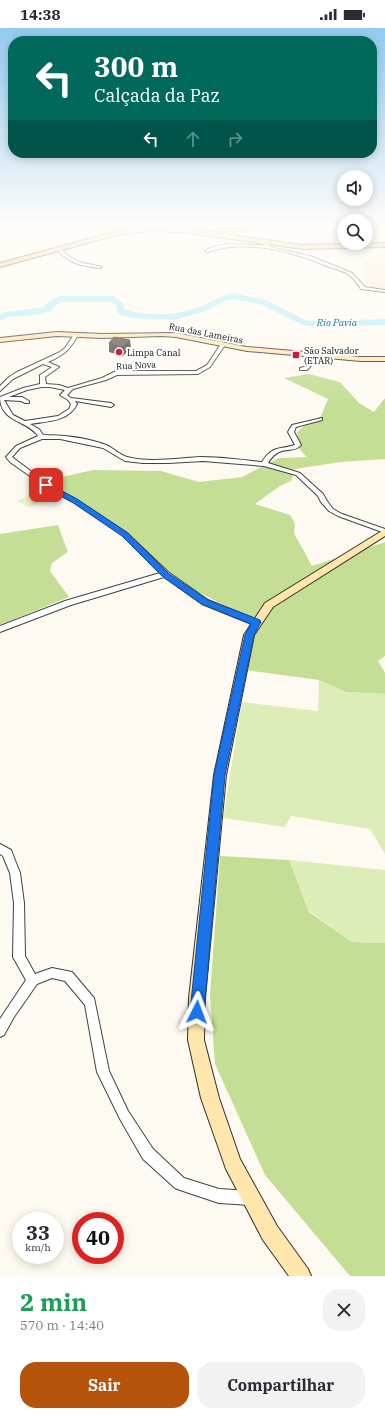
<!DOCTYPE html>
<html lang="pt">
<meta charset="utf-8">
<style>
body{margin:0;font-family:"IBM Plex Serif",serif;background:#f2f2f3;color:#2b2b33;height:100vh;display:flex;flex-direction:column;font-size:15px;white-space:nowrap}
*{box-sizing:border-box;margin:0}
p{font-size:13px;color:#7c7c81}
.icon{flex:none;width:22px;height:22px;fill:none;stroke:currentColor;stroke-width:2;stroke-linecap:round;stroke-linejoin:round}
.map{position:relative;height:1248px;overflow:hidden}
.details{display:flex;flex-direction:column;background:#fff;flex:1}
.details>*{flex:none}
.guide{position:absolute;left:8px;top:8px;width:369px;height:122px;border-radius:16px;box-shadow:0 2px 10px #0003;background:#00695c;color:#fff;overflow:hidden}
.buttons{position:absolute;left:337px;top:142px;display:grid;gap:8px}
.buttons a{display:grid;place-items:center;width:36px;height:36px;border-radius:50%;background:#fff;box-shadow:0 2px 10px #0003;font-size:20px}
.speed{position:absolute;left:12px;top:1184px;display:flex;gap:8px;font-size:20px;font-weight:700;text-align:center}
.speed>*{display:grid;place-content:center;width:52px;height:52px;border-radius:50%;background:#fff;box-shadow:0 2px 10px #0003;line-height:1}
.speed small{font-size:10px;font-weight:400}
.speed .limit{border:6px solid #d22;background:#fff;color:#111}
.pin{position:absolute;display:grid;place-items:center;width:34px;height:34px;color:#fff;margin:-17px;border-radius:8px;box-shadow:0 2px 6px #0006}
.me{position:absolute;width:44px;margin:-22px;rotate:3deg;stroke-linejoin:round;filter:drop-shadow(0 0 3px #0008)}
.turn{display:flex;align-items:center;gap:14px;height:84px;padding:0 20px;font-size:18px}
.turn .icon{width:52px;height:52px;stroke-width:2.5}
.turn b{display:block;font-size:28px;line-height:34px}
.lanes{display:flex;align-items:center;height:38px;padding:0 20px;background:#0003;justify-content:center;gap:20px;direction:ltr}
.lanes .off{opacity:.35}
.round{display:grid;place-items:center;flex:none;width:42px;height:42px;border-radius:16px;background:#f2f2f3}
.overview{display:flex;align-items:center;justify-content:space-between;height:68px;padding:0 20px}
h1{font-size:24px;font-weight:800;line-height:30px;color:#1e9e55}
.primary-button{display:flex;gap:8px;margin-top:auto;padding:8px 20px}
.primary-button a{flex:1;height:46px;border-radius:16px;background:#b45309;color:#fff;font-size:16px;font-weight:800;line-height:46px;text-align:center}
.primary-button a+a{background:#f2f2f3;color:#2b2b33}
.status{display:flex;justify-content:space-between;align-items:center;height:28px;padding:0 20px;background:#fff;direction:ltr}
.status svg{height:11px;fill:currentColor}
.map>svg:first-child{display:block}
.farmland{fill:#f8ecce}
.green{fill:#ddedb7}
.forest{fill:#c4df95}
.pitch{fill:#edf3c9}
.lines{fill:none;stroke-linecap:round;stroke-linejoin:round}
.river{fill:#b1edfb;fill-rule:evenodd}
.street-casing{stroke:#424242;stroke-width:2}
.secondary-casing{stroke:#313131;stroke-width:2}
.primary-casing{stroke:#202020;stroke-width:2}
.street{fill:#fff;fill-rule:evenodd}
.secondary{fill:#ffe6ac;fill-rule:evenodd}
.primary{fill:#ffbb61;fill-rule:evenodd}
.wall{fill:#4c4240}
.shaded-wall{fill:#3e3634}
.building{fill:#584d4a;stroke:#3e3634}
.route{fill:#1a73e8;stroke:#114b97}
.poi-dot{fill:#ca1b44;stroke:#fff;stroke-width:1.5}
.labels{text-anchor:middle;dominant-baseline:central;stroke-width:4;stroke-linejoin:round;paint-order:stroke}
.far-street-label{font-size:9px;fill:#0f0f0f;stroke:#fff}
.far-poi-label{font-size:9px;fill:#0f0f0f;stroke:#fff;text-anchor:start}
.far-water-label{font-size:10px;font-style:italic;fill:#0e7da3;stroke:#fff}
</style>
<div class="status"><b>14:38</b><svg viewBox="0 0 49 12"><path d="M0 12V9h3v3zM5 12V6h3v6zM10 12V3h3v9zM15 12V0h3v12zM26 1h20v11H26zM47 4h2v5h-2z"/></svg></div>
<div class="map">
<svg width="385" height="1248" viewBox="0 0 385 1248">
<rect width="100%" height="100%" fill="#fffaf1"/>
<path class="farmland" d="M385,225V261L371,259L360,248L365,247L362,235L371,231L372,228Z"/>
<path class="green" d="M319,652L346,664L385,666V826L370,801L291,788L285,799L223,790L242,674L318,683Z
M289,832L385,842V915L352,914L309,883Z"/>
<path class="forest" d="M309,346L340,354L359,375L374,384L385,370V431L341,434L295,441L291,453L280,458L255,476L290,487L295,495L294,505L312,538L385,514V628L378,633L385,645V666L346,664L319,652L245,642L256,594L187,558L49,452L93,442L161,443L199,454L242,449L279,430L307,429L300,422L297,404L303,399L321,388L328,371L284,350Z
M58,497L68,524L52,535L50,543L69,569L0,597V506Z
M220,828L289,832L309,884L352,914L385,915V1248H350L265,1147L215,1036L210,967Z"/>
<path class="pitch" d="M41,460L53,466L29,480L17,473Z"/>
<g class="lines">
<path class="river" d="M233,265L266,272L305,292L317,293L385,291V297L317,299L303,297L260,276L233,271L227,272L203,284L174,292L132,290L118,286L116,278L111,274H61L54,279L51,283L36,287L8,289L0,293V286L3,284L44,279L47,275L59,268H113L123,275L125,282C147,288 174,288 196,280C209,276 219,268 233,265Z"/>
<defs>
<path id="street" d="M213,201H246L248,202L246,203H212Z
M263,214L274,220L310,228L352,245L365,259L385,262V264L361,261C358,257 354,250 349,247C344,243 336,241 329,239C292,223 247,211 207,224L205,223C223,212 246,217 266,218L261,215Z
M57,220H59L70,229L79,234L102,239L100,240C81,238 71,236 57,222Z
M75,305L79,306C69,322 66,326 48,334L59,339L45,349L46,356L59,357L68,360L102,350L116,343H196L207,337L221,316L225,317L210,339L198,346L117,347L106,352L73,361L67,367L71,370L111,375L114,377L111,379L75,373L77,376C68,394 47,393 30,396L39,401L43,407C63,407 88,410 106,417C113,420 120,427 127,429C149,435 179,430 201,429C221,429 242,432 262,434C273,417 279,422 295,417L288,404L292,397L322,390V392L296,399L294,404L301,417C292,427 280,415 268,435L300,445L323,466L327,473L333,481L342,486L385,501V505L338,488L329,483L321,474L318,468L296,447L264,438L203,433L168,435H143L125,433L103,420L60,411H42L20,420L12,429L48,456L77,472L127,505L168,544L208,572L260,593L261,595L257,598L254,597L202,576L164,549L71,577L0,604V598L65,573L160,545L123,507L73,474L44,458L10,434L6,429L16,418L38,408C28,392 0,395 0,369L23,360L40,356V347L52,339L43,336L13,351L0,363V358L9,349L17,344L58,325L65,320ZM42,359H50L65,362L60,367L68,372L71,376L69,381L58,388L25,393L13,387L4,372L21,373L25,375H29V373L22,369H9L27,362Z
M315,327L320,328L307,342H300V340L304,339Z
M0,816L11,822L20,845L24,875L25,928L35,946L52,940L72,944L94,970L109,1043L128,1083L153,1121L184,1150L219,1161L251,1163L256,1165L258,1170L256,1175L251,1177L219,1175L180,1162L175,1160L143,1131L120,1091L97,1044L85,977L65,953L52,950L37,956L14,989L4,1007L0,1009V991L26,952L13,929L14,875L10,845L3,828L0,826Z"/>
<path id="secondary" d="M57,304L102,306L176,305L247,319L361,329H385V333H361L247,323L176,309L162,308L102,310L57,308L0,314V310Z
M385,501V508L273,579L254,607L226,747L205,970L204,1012L219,1070L240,1131L277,1198L308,1241L311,1248H289L263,1212L226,1141L201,1070L188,1012L189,970L214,747L244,607L265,575Z"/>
<path id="primary" d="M145,200H181L303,217L385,215V219L303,221L181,204L148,203L117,207L0,239V235L117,203Z"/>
</defs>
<use href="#street" class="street-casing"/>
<use href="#secondary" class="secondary-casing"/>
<use href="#primary" class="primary-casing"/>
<use href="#street" class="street"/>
<use href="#secondary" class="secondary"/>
<use href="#primary" class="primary"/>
</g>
<path class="wall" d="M109,315L131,321L122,328L109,324Z"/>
<path class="shaded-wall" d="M130,312L131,321L122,328V320Z"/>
<path class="building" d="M114,309L130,312L122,320L109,315Z"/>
<linearGradient id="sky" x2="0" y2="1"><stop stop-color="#92cbf0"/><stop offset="0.53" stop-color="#fffdf9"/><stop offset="1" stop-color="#fffdf9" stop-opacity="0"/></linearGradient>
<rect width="385" height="374" fill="url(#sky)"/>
<path class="route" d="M46,455L77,471L128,505L168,545L208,572L260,592L261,594L254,607L225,747L204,984L202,989L197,991L192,989L190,984L214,747L245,607L251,596L202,576L162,548L122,508L72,474L43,459V456Z"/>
<g class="poi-dot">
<circle cx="119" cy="324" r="4"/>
<rect x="292" y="323" width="8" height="8" rx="2"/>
</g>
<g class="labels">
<g class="far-street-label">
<text transform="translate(206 305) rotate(11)">Rua das Lameiras</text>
<text transform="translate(136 337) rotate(-3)">Rua Nova</text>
</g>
<g class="far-poi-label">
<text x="304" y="322">São Salvador<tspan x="304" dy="10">(ETAR)</tspan></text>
<text x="127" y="324">Limpa Canal</text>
</g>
<g class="far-water-label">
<text x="337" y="294">Rio Pavia</text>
</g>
</g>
</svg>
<div class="buttons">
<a><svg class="icon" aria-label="sound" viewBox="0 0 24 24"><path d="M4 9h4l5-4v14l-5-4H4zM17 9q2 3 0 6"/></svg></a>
<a><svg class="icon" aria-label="search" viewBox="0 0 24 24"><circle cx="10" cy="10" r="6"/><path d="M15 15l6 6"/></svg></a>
</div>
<div class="speed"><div>33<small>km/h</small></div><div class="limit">40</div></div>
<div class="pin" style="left:46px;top:457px;background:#d93025"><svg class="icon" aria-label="arrive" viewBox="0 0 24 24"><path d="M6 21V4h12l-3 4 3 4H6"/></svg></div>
<svg class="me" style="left:197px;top:984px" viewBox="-20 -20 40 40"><path d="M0-17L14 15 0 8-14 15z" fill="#1a73e8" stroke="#fff" stroke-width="4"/></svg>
<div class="guide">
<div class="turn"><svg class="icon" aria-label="left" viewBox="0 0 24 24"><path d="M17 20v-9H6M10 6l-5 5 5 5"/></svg><div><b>300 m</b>Calçada da Paz</div></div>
<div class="lanes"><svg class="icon" aria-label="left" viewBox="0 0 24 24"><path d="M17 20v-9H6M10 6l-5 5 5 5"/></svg><svg class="icon off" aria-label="ahead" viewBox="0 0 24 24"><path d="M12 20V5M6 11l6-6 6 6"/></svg><svg class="icon off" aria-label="right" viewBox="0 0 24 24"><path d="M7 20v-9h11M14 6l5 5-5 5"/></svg></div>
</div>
</div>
<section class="details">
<div class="overview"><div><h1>2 min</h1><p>570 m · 14:40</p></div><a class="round"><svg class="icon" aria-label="close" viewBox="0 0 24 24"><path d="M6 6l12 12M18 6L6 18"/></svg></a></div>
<div class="primary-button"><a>Sair</a><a>Compartilhar</a></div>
</section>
